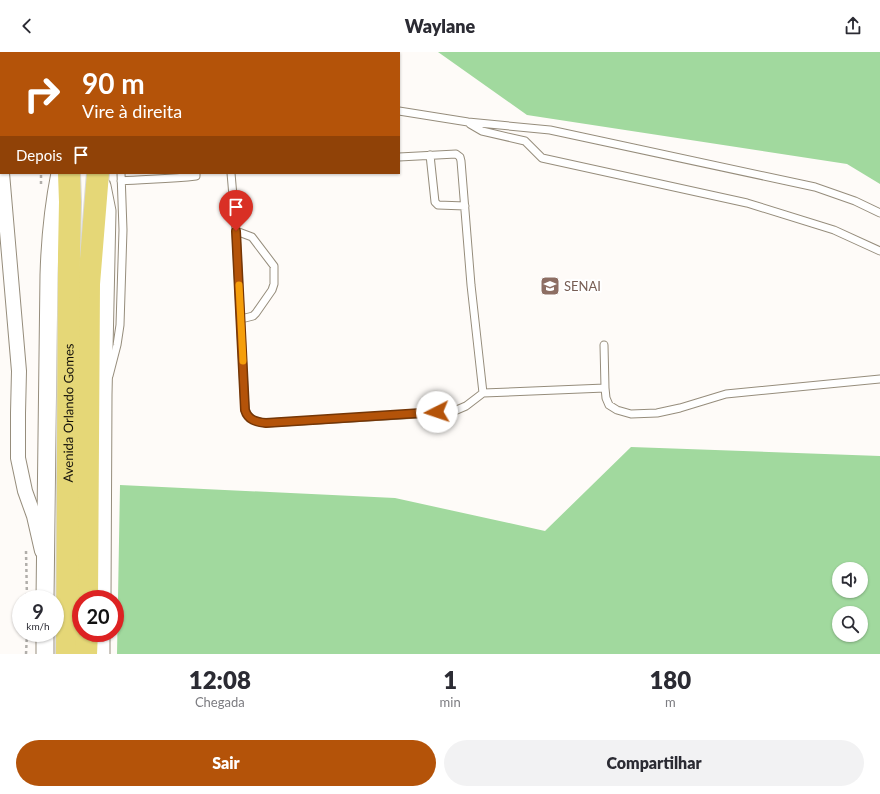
<!DOCTYPE html>
<html lang="pt">
<meta charset="utf-8">
<style>
body{margin:0;font-family:Lato,sans-serif;background:#f2f2f3;color:#2b2b33;height:100vh;display:flex;flex-direction:column;font-size:15px;white-space:nowrap}
*{box-sizing:border-box;margin:0}
p{font-size:13px;color:#7c7c81}
.icon{flex:none;width:22px;height:22px;fill:none;stroke:currentColor;stroke-width:2;stroke-linecap:round;stroke-linejoin:round}
.map{position:relative;height:602px;overflow:hidden}
.side{display:flex;flex-direction:column;background:#fff;flex:1}
.side>*{flex:none}
.guide{position:absolute;left:0px;top:0px;width:400px;height:122px;box-shadow:0 1px 3px #0004;background:#b45309;color:#fff;overflow:hidden}
.buttons{position:absolute;left:832px;top:510px;display:grid;gap:8px}
.buttons a{display:grid;place-items:center;width:36px;height:36px;border-radius:50%;background:#fff;box-shadow:0 1px 3px #0004;font-size:20px}
.speed{position:absolute;left:12px;top:538px;display:flex;gap:8px;font-size:20px;font-weight:700;text-align:center}
.speed>*{display:grid;place-content:center;width:52px;height:52px;border-radius:50%;background:#fff;box-shadow:0 1px 3px #0004;line-height:1}
.speed small{font-size:10px;font-weight:400}
.speed .limit{border:6px solid #d22;background:#fff;color:#111}
.pin{position:absolute;display:grid;place-items:center;width:34px;height:34px;color:#fff;margin:-41px -17px;border-radius:50% 50% 50% 0;rotate:-45deg;box-shadow:0 0 4px #0007}
.pin .icon{rotate:45deg}
.me{position:absolute;width:44px;margin:-22px;rotate:266deg;stroke-linejoin:round;filter:drop-shadow(0 0 3px #0008)}
.turn{display:flex;align-items:center;gap:14px;height:84px;padding:0 16px;font-size:18px}
.turn .icon{width:52px;height:52px;stroke-width:2.5}
.turn b{display:block;font-size:28px;line-height:34px}
.then{display:flex;align-items:center;height:38px;padding:0 16px;background:#0003;gap:8px;font-size:15px}
.eta{display:flex;justify-content:space-evenly;align-items:center;height:68px;text-align:center}
.eta b{font-size:24px;font-weight:800;line-height:28px}
.button{display:flex;gap:8px;margin-top:auto;padding:8px 16px}
.button a{flex:1;height:46px;border-radius:24px;background:#b45309;color:#fff;font-size:16px;font-weight:800;line-height:46px;text-align:center}
.button a+a{background:#f2f2f3;color:#2b2b33}
header{display:flex;justify-content:space-between;align-items:center;height:52px;padding:0 16px;background:#fff;font-size:18px;font-weight:800}
.map>svg:first-child{display:block}
.forest{fill:#a1d99e;fill-rule:evenodd}
.lines{fill:none;stroke-linecap:round;stroke-linejoin:round}
.service-casing{stroke:#968d7c;stroke-width:9}
.minor-casing{stroke:#968d7c;stroke-width:16}
.tertiary-casing{stroke:#968d7c;stroke-width:19}
.primary-casing{stroke:#d9d9d8;stroke-width:24}
.path{stroke:#b1aeaa;stroke-width:2.5;stroke-dasharray:3 3;stroke-linecap:butt}
.service{stroke:#fff;stroke-width:7}
.minor{stroke:#fff;stroke-width:14}
.tertiary{stroke:#fff;stroke-width:17}
.primary{stroke:#e5d777;stroke-width:22}
.route-casing{stroke:#753606;stroke-width:10}
.route{stroke:#b45309;stroke-width:7}
.slow{stroke:#f59e0b;stroke-width:7}
.labels{text-anchor:middle;dominant-baseline:central;stroke-width:4;stroke-linejoin:round;paint-order:stroke}
.education-label{font-size:13px;fill:#785e54;stroke:#fff;text-anchor:start}
.street-label{font-size:13px;fill:#13100a;stroke:#fff}
</style>
<header><svg class="icon" aria-label="back" viewBox="0 0 24 24"><path d="M15 5l-7 7 7 7"/></svg>Waylane<svg class="icon" aria-label="share" viewBox="0 0 24 24"><path d="M12 15V3M7 8l5-5 5 5M5 13v7h14v-7"/></svg></header>
<div class="map">
<svg width="880" height="602" viewBox="0 0 880 602">
<rect width="100%" height="100%" fill="#fefbf8"/>
<path class="forest" d="M438,0H880V132L847,112L527,63Z
M631,395L880,404V602H117L120,433L395,446L545,479ZM839,517H861V539H839ZM839,561H861V583H839Z"/>
<g class="lines">
<defs>
<path id="service" d="M110,0L111,1
M149,0L150,1
M175,0V1
M246,1L250,0
M399,59L468,70L550,78L815,135L855,149L880,161
M470,72L482,79L525,89L542,106L747,151L834,178L880,199
M430,103L435,150L438,153L465,154
M231,121L236,179L245,358C249,368 256,370 266,371L452,360L466,354L483,341L471,233L461,109L460,105L456,102L399,105
M121,129C146,127 171,127 196,124V121
M236,179L252,185L274,214V232L272,238L256,261L253,264L241,267
M109,324L117,293L120,273L123,178L121,121
M605,336L606,346L609,353L617,358L631,362L657,361L680,356L726,342L880,327
M483,341L605,336L604,293"/>
<path id="minor" d="M0,96L1,108
M2,121L19,319L18,361V406L25,439L34,464L42,499"/>
<path id="tertiary" d="M45,547L49,223C50,187 53,156 60,121
M102,547L103,343L107,159L102,134
M45,581V602
M101,602V581"/>
<g id="primary">
<path d="M53,0V1"/>
<path d="M87,0V1"/>
<path d="M87,547L89,232L98,121"/>
<path id="s1" d="M67,602L69,202L70,150L69,121"/>
<path d="M86,602L87,581"/>
</g>
</defs>
<use href="#service" class="service-casing"/>
<use href="#minor" class="minor-casing"/>
<use href="#tertiary" class="tertiary-casing"/>
<use href="#primary" class="primary-casing"/>
<path class="path" d="M25,0L26,1
M41,132V121
M26,499L27,547
M26,602L27,581"/>
<use href="#service" class="service"/>
<use href="#minor" class="minor"/>
<use href="#tertiary" class="tertiary"/>
<use href="#primary" class="primary"/>
</g>
<g class="lines">
<defs>
<path id="route" d="M236,179L245,358C248,368 256,370 266,371L437,360"/>
</defs>
<use href="#route" class="route-casing"/>
<use href="#route" class="route"/>
<path class="slow" d="M239,233L243,309"/>
</g>
<defs>
<symbol id="university-square" viewBox="-11 -11 22 22"><rect x="-9" y="-9" width="18" height="18" rx="4" fill="#8d6e63" stroke="#fff"/><path d="M0-5L7-2L0 1L-7-2ZM-4 1L0 2.5L4 1V4Q0 6-4 4Z" fill="#fff"/></symbol>
</defs>
<g fill-rule="evenodd">
<use href="#university-square" x="539" y="223" width="22" height="22"/>
</g>
<g class="labels">
<g class="education-label">
<text x="564" y="234">SENAI</text>
</g>
<g class="street-label">
<text stroke="none"><textPath href="#s1" startOffset="241">Avenida Orlando Gomes</textPath></text>
</g>
</g>
</svg>
<div class="buttons">
<a><svg class="icon" aria-label="sound" viewBox="0 0 24 24"><path d="M4 9h4l5-4v14l-5-4H4zM17 9q2 3 0 6"/></svg></a>
<a><svg class="icon" aria-label="search" viewBox="0 0 24 24"><circle cx="10" cy="10" r="6"/><path d="M15 15l6 6"/></svg></a>
</div>
<div class="speed"><div>9<small>km/h</small></div><div class="limit">20</div></div>
<div class="pin" style="left:236px;top:179px;background:#d93025"><svg class="icon" aria-label="arrive" viewBox="0 0 24 24"><path d="M6 21V4h12l-3 4 3 4H6"/></svg></div>
<svg class="me" style="left:437px;top:360px" viewBox="-20 -20 40 40"><circle r="19" fill="#fff"/><path d="M0-13L10 11 0 6-10 11z" fill="#b45309"/></svg>
<div class="guide">
<div class="turn"><svg class="icon" aria-label="right" viewBox="0 0 24 24"><path d="M7 20v-9h11M14 6l5 5-5 5"/></svg><div><b>90 m</b>Vire à direita</div></div>
<div class="then">Depois<svg class="icon" aria-label="arrive" viewBox="0 0 24 24"><path d="M6 21V4h12l-3 4 3 4H6"/></svg></div>
</div>
</div>
<section class="side">
<div class="eta">
<div><b>12:08</b><p>Chegada</p></div>
<div><b>1</b><p>min</p></div>
<div><b>180</b><p>m</p></div>
</div>
<div class="button"><a>Sair</a><a>Compartilhar</a></div>
</section>
